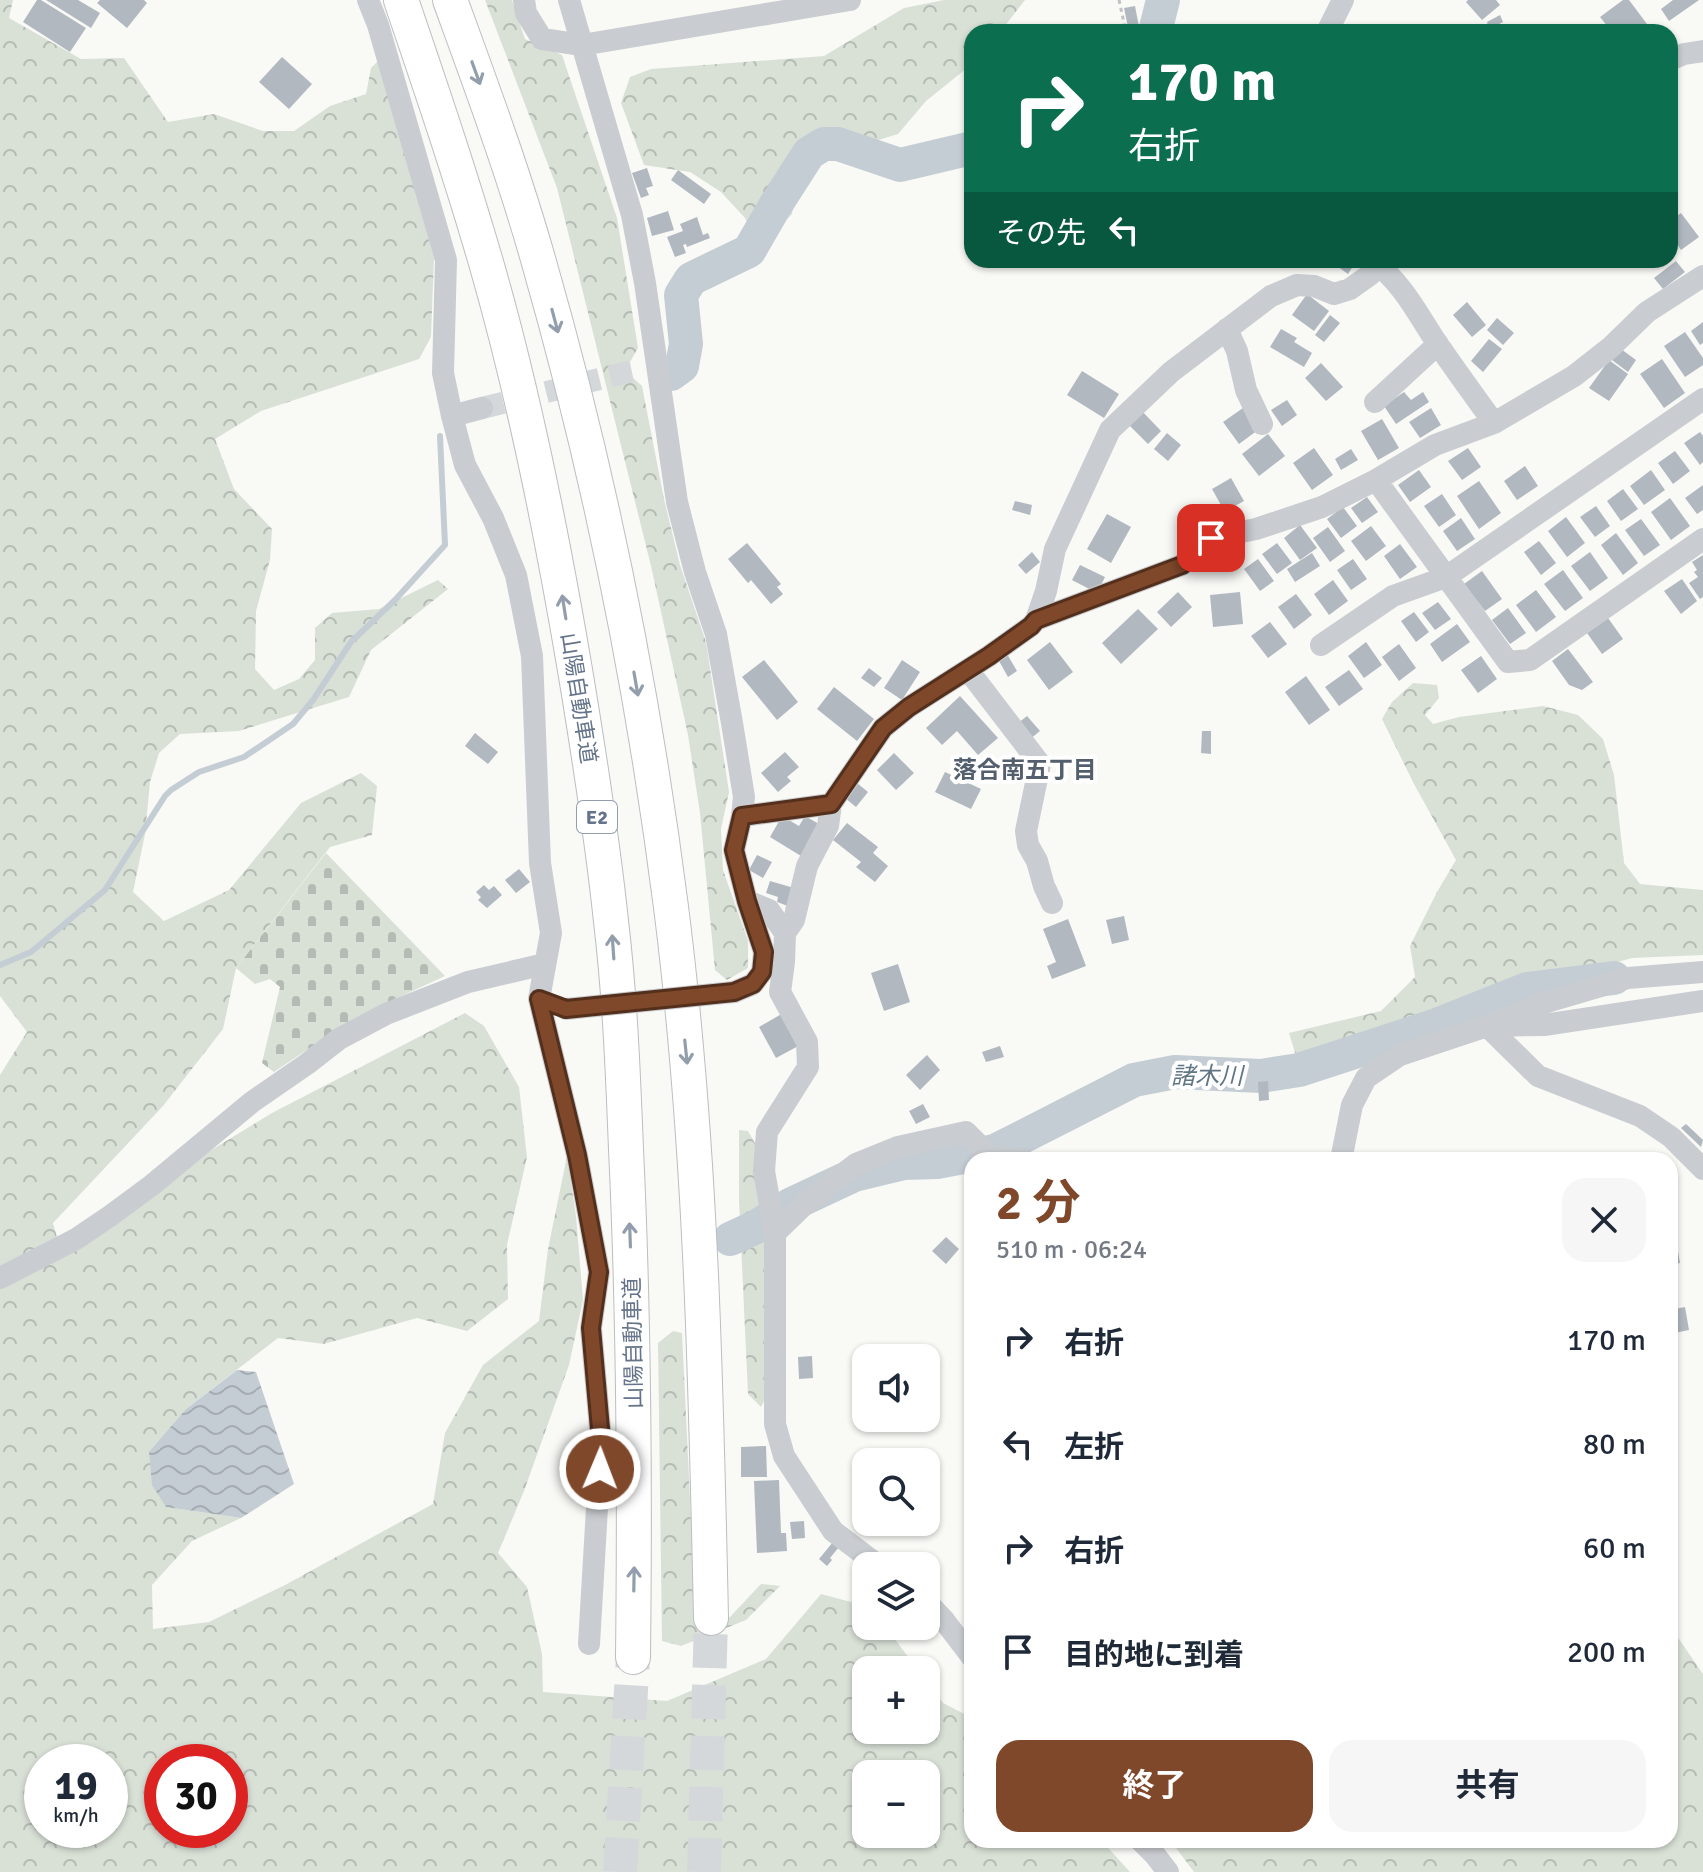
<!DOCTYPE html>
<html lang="ja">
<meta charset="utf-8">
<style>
body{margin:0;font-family:Signika,"Noto Sans JP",sans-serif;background:#f6f6f7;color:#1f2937;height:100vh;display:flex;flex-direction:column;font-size:30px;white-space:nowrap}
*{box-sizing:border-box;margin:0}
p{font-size:26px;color:#747a83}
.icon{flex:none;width:44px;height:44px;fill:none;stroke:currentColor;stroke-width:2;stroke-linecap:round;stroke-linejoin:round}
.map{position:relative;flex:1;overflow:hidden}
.drawer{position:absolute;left:964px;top:1152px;width:714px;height:696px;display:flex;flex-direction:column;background:#fff;border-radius:24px;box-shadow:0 2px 6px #0004}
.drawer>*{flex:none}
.guide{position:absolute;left:964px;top:24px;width:714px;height:244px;border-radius:24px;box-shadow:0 2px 6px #0004;background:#0b6e4f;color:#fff;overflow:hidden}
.controls{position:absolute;left:852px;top:1344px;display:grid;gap:16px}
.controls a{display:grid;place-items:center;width:88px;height:88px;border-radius:16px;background:#fff;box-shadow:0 2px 6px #0004;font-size:40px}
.speed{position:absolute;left:24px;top:1744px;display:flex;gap:16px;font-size:40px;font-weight:700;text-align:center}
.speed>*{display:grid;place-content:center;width:104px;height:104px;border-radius:50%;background:#fff;box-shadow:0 2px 6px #0004;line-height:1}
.speed small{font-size:20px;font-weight:400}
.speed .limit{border:12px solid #d22;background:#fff;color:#111}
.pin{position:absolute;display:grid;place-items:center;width:68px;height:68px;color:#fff;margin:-34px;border-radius:16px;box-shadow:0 4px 12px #0006}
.me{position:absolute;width:88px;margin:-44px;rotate:1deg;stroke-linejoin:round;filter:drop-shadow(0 0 6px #0008)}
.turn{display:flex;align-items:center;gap:28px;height:168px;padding:0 32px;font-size:36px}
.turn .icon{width:104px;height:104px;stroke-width:2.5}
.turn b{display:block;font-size:56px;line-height:68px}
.then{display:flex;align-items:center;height:76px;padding:0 32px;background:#0003;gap:16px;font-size:30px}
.round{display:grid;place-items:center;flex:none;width:84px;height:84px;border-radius:24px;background:#f6f6f7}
.headline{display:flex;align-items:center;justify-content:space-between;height:136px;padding:0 32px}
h1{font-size:48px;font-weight:700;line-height:60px;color:#7f482b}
.action{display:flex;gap:16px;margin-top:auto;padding:16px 32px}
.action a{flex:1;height:92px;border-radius:24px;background:#7f482b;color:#fff;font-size:32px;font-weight:700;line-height:92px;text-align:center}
.action a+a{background:#f6f6f7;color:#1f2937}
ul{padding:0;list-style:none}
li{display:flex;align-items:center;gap:24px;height:104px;padding:0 32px}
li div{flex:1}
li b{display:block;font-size:30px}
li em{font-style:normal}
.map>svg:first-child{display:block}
.forest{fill:url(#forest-crowns);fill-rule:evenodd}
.cemetery{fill:url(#cemetery-stones)}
.water{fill:url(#water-waves)}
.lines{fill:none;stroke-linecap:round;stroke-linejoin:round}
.stream{stroke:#c5cdd4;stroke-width:6}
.river{stroke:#c5cdd4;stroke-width:34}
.building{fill:#b1b8c0}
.minor-tunnel{stroke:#d4d8db;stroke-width:22;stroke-dasharray:22 11;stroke-linecap:butt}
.highway-tunnel{stroke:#d4d8db;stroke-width:34;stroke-dasharray:34 17;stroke-linecap:butt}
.highway-casing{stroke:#bbbec2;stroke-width:36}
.path{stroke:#c0c2c5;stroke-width:3;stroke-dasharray:4 4;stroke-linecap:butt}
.minor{stroke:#c9ccd0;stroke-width:22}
.highway{stroke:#fff;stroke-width:34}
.minor-bridge{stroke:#c9ccd0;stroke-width:22}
.oneway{stroke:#939ead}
.route-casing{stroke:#532f1c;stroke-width:20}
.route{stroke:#7f482b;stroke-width:14}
.labels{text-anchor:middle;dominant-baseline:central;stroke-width:8;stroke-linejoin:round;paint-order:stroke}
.shield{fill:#fff;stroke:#939ead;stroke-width:2}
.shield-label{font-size:20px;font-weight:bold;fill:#65748a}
.street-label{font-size:22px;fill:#65748a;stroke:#fff}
.neighbourhood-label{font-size:24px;font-weight:bold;fill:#545f6e;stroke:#fff}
.water-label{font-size:24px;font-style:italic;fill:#617685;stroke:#fff}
</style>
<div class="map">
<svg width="1703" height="1872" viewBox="0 0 1703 1872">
<defs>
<pattern id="forest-crowns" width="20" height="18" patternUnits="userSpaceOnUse" patternTransform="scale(2)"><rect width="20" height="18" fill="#d9e1d7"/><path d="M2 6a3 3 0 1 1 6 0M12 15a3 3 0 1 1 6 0" fill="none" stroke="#b4bbb4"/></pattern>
<pattern id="cemetery-stones" width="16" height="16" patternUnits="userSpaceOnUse" patternTransform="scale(2)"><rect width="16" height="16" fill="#d9e1d7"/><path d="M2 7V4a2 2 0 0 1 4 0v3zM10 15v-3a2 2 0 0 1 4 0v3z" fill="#b4bbb4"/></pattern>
<pattern id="water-waves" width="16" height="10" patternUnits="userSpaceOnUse" patternTransform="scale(2)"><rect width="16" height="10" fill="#c5cdd4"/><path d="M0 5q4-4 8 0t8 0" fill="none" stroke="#a4abb2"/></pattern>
</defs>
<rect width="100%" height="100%" fill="#f9f9f6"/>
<path class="forest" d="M0,0H13L9,18L81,59L124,58L168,122L214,114L263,131H294L330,106L366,94L371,68L378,61L434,258L431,337L419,359L261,411L215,439L234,489L272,529L270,560L256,611L255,669L274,690L299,679L315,660V628L332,613L379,609L438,580L448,589L371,650L349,697L239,731L180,734L159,753L150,782L145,834L133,892L164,921L229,890L301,803L361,773L377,786L372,835L330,847L236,968L223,1029L163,1106L53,1223L61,1251L195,1160L272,1113L465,1013L484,1026L519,1087L527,1157L507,1245L508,1299L467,1331L417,1318L324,1344L278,1338L186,1409L166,1507L241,1518L192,1541L152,1585L153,1629L209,1622L285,1585L433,1504L445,1433L483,1365L539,1321L548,1249L567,1156L576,1216L583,1300L569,1365L524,1491L498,1553L527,1587L542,1654L543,1692L667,1701L766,1659L821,1594L866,1606V1626H885L918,1670H866V1730H926V1680L943,1703L972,1718V1840H1101L1130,1872H0V1075L27,1032L0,996ZM42,1762H110V1830H42ZM162,1762H230V1830H162ZM866,1774H926V1834H866Z
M485,0H512L525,39L562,55L617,218L638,348L630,362L633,378L642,386L664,499L680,565L706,642L729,792L721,829L723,870L748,941V968L727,980L715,970L700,813L688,735L651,566L557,188Z
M944,0H1025L1000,32H972V64L926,101L898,134L859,146L824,136L804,147L792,214L769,238L754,239L745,218L721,192L690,172L644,165L621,103L630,77L651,69L824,56L904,8Z
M1413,683L1437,685L1439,698L1425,715L1433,724L1459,717L1543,706L1578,715L1603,739L1614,775L1624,863L1640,884L1703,890V955L1632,958L1551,980L1488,988L1395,1033L1332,1068L1297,1059L1289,1033L1381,1011L1415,977L1410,946L1437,892L1456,860L1414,784L1382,719L1392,702Z
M739,1130L748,1131L756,1145L766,1233L765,1399L761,1407L748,1394L739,1201Z
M673,1331L682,1333L692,1540L699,1619L730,1617L761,1584L780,1586L746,1620L681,1646L662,1641L658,1343Z
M1670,1626L1703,1674V1872H1194L1170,1840H1670Z"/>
<path class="cemetery" d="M326,853L445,976L393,1000L338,1029L274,1072L262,1063L280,987L270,979L255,984L236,968Z"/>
<path class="water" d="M237,1370L256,1372L294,1484L241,1518L166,1507L152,1485L149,1452L186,1409Z"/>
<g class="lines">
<path class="stream" d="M0,965L31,952L105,890L165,796L171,790L199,772L244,757L293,724L313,700L351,642L395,600L445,545L440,436"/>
<path class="river" d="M1155,32L1163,0
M671,374L682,366L686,344L681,295L691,279L749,251L775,206L809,153L824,144H838L900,165L972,148
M730,1239L756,1227L790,1205L854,1175L904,1163L937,1162L995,1151L1134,1080L1175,1072L1261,1076L1299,1070L1434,1026L1527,989L1614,978"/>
</g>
<path class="building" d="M37,0H41L86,28L70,52L23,22Z
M46,0H78L100,13L91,28Z
M100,0H144L147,3L127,28L97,3Z
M1468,0H1496L1500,5L1482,20L1466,2Z
M1623,0H1629L1653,32H1622L1619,28L1612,32L1600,17Z
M1673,0H1699L1669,21L1661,9Z
M1135,6L1140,32H1129L1124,8Z
M1500,15L1503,22L1497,25L1498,32H1484L1483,27L1488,26L1487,22Z
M282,57L312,84L289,109L259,82Z
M647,168L653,186L646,188L649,195L641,198L632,173Z
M678,170L711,194L704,204L671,180Z
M668,211L674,230L652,236L647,218Z
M1681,213L1699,237L1681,250L1670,234V221Z
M697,217L703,235L708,233L710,238L687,247L686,244L683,245L686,253L675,257L667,237L683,231L680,224Z
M1336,260H1357L1348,274L1334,264Z
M1676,261L1685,272L1663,289L1654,278Z
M1307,294L1329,311L1314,331L1292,315Z
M1467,302L1486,325L1472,337L1453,315Z
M1330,315L1340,323L1324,342L1315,335Z
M1497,318L1514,333L1503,345L1487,330Z
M1703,322V343L1700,345L1691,331Z
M1281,329L1297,338L1294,342L1312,353L1304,367L1270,347Z
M1685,332L1703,358V365L1685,377L1664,346Z
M1489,339L1502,349L1483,372L1471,361Z
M1621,349L1636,360L1628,372L1612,360Z
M1662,359L1685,393L1664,408L1640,374Z
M1609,360L1628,374L1609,401L1589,388Z
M1321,363L1343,387L1326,401L1305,378Z
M1082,371L1119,394L1104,418L1067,395Z
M1404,392L1411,400L1423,392L1429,402L1396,424L1384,406Z
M1287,400L1297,415L1282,426L1271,410Z
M1243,408L1258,430L1239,444L1223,422Z
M1431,408L1441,425L1420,438L1409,422Z
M1141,410L1161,431L1148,444L1128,424Z
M1382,419L1399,448L1378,460L1361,431Z
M1700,432L1703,436V462L1700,465L1684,443Z
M1167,433L1181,445L1168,461L1154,449Z
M1268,434L1285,456L1259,476L1242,454Z
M1314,448L1333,475L1312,490L1293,463Z
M1468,448L1481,467L1462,480L1448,461Z
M1351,449L1358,460L1341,470L1335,459Z
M1675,451L1690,471L1673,484L1658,463Z
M1525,466L1538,486L1517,500L1504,481Z
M1419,470L1431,487L1410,502L1398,485Z
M1651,470L1665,490L1644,505L1630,486Z
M1231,478L1244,501L1233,507L1238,517L1217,529L1208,513L1221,505L1212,489Z
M1479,481L1501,513L1479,529L1457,496Z
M1703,485V510L1697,514L1685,498Z
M1623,489L1638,509L1621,521L1607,501Z
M1442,494L1456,515L1439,527L1424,506Z
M1367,497L1378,512L1362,523L1351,508Z
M1670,498L1690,526L1671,540L1651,512Z
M1015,501L1032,505L1030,515L1012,510Z
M1596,506L1610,526L1595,537L1580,517Z
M1343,507L1357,526L1341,538L1327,519Z
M1107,514L1131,527L1111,563L1087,549Z
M1566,517L1585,543L1567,557L1548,531Z
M1461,518L1475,539L1457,551L1443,531Z
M1641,519L1660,545L1644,556L1625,530Z
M1300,525L1317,548L1300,560L1284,538Z
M1371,526L1386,546L1366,561L1351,541Z
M1328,527L1345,551L1330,562L1313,538Z
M1616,533L1638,563L1623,575L1601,545Z
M1539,541L1556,563L1541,575L1524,552Z
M747,543L781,584L777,587L783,594L771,604L751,580L748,583L728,559Z
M1277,543L1292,563L1277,574L1262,554Z
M1400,544L1417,567L1400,579L1384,556Z
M1032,552L1040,562L1026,574L1018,565Z
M1590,552L1608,578L1590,591L1571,566Z
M1312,553L1320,566L1295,582L1287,569Z
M1703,555V597L1700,599L1689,583L1698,577L1694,572L1697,570L1692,562Z
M1258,559L1274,581L1260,591L1244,569Z
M1353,559L1367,579L1351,590L1337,570Z
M1080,565L1105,577L1097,593L1072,580Z
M1563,570L1583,598L1565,611L1544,584Z
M1482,571L1502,599L1485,611L1464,584Z
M1682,579L1697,601L1681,614L1664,591Z
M1333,580L1348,601L1329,615L1314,594Z
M1536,590L1556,617L1536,632L1516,605Z
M1178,592L1192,607L1171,627L1157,612Z
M1240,592L1243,624L1213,627L1210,595Z
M1296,594L1312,615L1294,629L1278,607Z
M1438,602L1451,619L1435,630L1422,613Z
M1508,608L1526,633L1510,644L1492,620Z
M1138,609L1158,629L1121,664L1102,643Z
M1414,612L1429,632L1416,642L1401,621Z
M1608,618L1623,639L1602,654L1587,633Z
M1270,622L1287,644L1268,658L1251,636Z
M1457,624L1470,642L1442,662L1430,644Z
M1050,642L1073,672L1049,690L1027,660Z
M1366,642L1382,665L1364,678L1348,656Z
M1399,644L1416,668L1399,681L1382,657Z
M1568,649L1593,682L1582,690L1569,685L1552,661Z
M1007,654L1017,671L1008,677L999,661Z
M1481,656L1497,679L1478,693L1461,670Z
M764,660L798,702L777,720L742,677Z
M902,660L920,672L902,700L884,688Z
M869,668L882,678L874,687L861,678Z
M1349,670L1363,689L1339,706L1325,687Z
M1306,676L1330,710L1309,725L1285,692Z
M834,687L874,719L857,741L817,709Z
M960,696L998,738L978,755L957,731L942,745L926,728Z
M1027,716L1040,731L1029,740L1017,724Z
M1202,731H1211V754L1201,753Z
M475,733L498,752L488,764L465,746Z
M785,752L799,767L787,777L791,781L778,792L761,773Z
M894,753L914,773L896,790L877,770Z
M945,772L981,789L971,809L935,792Z
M857,783L868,792L856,807L845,798Z
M782,816L799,826L805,816L819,824L801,856L770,837Z
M847,823L878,847L873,853L888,866L875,882L856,867L861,862L833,840Z
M757,855L772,862L763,878L749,870Z
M519,869L530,882L516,893L505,880Z
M770,881L794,888L788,906L777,902L778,897L766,893Z
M484,885L489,890L494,886L502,895L487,908L478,900L481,897L476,892Z
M1124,916L1129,940L1112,944L1106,920Z
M1068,919L1086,966L1052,979L1047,966L1056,962L1043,929Z
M898,964L910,1002L884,1011L871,973Z
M785,1012L802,1044L776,1058L759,1027Z
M1000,1046L1004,1057L986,1062L982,1052Z
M927,1055L940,1070L920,1090L906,1075Z
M1268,1081L1269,1100L1259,1101L1258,1082Z
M923,1104L930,1117L916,1124L909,1111Z
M1686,1124L1703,1140L1701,1147L1681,1128Z
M1674,1228L1680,1263L1670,1265V1229Z
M946,1237L959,1249L946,1264L932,1251Z
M1685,1307L1689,1330L1670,1334V1310Z
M812,1356L813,1378L799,1379L798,1357Z
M766,1446L767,1477H741V1447Z
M779,1480L781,1533H786L787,1551L757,1553L754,1481Z
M804,1521L805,1538L792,1539L790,1522Z
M833,1542L839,1547L830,1558L832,1560L827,1566L819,1559Z"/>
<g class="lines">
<path class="minor-tunnel" d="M482,408L636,370"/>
<path class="highway-tunnel" d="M620,1872L633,1657
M704,1872L711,1618"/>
<defs>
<path id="highway" d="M401,0C431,88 461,176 487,266C525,398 552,534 575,670C589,754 602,837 611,921C620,997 623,1073 626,1149C634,1318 635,1487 633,1657
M450,0C481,85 513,171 538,259C599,471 643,688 671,907C701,1143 706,1381 711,1618"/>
</defs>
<use href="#highway" class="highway-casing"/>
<path class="path" d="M1119,0L1126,32"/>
<path class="minor" d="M368,0L378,25L446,260L443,373L452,416L465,465L493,518L516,575L532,656L540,863L551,933L539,999L577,1155L599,1272L591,1328L601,1440L589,1644
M524,0L526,13L542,39L582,45L850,0
M569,0L632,215L645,283L677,502L695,572L716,634L732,723L744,797L742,816L734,850L747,901L764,952L762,972L753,984L734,992
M1327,32L1343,0
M1670,60L1684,54L1703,51
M1374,262C1404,284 1419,317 1439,346C1457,372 1475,397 1494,423
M1227,329L1237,351L1246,390L1262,424
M1375,402L1438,344
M452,416L482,408
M1376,480L1508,662L1530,660L1703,539
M1036,620L1182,565L1211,538L1256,529L1322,507L1376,480L1435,445L1494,423L1574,376L1611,347L1647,312L1703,276
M1321,645L1393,596L1446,577L1703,399
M968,670L1040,764L1026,831L1028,845L1037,861L1044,886L1052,903
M742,816L831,804L883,728L909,707L989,656L1031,626L1036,620L1046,591L1055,549L1110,430L1171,372L1271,296L1297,285L1314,286L1334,294L1350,289L1371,274L1374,260
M747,901L769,910L785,933L784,962L780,992L807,1042L808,1067L767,1132L764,1171L775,1233V1424L784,1456L833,1531L879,1566
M785,933L794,920L807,866L828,826L831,804
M1703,972L1628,978L1547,1002L1487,1026L1538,1076L1640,1116L1671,1137L1703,1169
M1341,1160L1352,1105L1366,1078L1400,1055L1487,1026L1544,1025L1703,1001
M775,1233L806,1203L856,1164L898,1147L966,1132L990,1156L1023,1160
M0,1278L76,1239L110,1216L152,1185L252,1102L307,1064L339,1039L386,1014L468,982L545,964
M926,1601L943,1619L972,1657
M1140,1840L1155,1855L1168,1872"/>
<use href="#highway" class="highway"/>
<path class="minor-bridge" d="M566,1009L734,992"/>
</g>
<defs><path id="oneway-shaft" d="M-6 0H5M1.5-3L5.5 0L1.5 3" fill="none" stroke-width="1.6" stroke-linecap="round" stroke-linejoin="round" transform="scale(2)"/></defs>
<g class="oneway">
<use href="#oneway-shaft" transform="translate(476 73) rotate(70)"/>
<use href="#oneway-shaft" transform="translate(555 321) rotate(75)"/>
<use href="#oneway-shaft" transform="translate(564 607) rotate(-99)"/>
<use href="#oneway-shaft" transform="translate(636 684) rotate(80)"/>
<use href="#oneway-shaft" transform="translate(613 947) rotate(-94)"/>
<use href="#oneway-shaft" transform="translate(686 1052) rotate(84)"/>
<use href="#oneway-shaft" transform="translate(630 1235) rotate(-92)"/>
<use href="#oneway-shaft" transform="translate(634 1579) rotate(-89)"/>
</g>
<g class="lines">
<defs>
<path id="route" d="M600,1469L601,1440L591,1328L599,1272L577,1155L539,999L566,1009L734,992L753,984L762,972L764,952L747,901L734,850L742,816L831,804L883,728L909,707L989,656L1031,626L1036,620L1182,565L1211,538"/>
</defs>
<use href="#route" class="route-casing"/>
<use href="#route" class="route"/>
</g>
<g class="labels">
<rect class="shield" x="577" y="801" width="40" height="32" rx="6"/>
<g class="shield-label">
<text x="597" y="817">E2</text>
</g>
<g class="street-label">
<text transform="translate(579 698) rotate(81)">山陽自動車道</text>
<text transform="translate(633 1343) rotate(-91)">山陽自動車道</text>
</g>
<g class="neighbourhood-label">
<text x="1025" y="770">落合南五丁目</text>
</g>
<g class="water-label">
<text x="1207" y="1076">諸木川</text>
</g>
</g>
</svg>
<div class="controls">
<a><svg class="icon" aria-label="sound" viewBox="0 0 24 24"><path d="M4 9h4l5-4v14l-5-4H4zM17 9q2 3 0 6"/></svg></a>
<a><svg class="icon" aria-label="search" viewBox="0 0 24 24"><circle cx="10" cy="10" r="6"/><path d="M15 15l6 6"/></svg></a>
<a><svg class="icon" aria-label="layers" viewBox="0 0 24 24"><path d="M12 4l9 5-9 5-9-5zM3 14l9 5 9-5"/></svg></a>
<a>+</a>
<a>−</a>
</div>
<div class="speed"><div>19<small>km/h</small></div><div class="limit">30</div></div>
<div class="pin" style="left:1211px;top:538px;background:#d93025"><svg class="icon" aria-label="arrive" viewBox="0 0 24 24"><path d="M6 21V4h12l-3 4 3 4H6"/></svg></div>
<svg class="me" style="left:600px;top:1469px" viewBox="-20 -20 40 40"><circle r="17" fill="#7f482b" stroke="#fff" stroke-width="3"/><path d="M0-11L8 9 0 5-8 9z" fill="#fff"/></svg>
<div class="guide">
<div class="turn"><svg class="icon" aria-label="right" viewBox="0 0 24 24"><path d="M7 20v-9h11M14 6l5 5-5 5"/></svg><div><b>170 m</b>右折</div></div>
<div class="then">その先<svg class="icon" aria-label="left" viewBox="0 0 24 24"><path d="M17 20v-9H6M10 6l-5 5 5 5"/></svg></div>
</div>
<section class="drawer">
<div class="headline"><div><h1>2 分</h1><p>510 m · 06:24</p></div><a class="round"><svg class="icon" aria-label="close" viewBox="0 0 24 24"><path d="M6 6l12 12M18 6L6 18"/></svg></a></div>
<ul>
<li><svg class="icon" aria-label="right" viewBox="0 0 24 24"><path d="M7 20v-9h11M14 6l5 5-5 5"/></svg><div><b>右折</b></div><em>170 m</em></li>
<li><svg class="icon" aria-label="left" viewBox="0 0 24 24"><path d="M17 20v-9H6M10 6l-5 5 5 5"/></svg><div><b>左折</b></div><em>80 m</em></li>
<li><svg class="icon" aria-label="right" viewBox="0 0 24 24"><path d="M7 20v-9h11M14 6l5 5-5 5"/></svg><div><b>右折</b></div><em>60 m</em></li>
<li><svg class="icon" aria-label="arrive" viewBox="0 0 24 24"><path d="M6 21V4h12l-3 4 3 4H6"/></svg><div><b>目的地に到着</b></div><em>200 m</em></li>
</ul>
<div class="action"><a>終了</a><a>共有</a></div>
</section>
</div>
